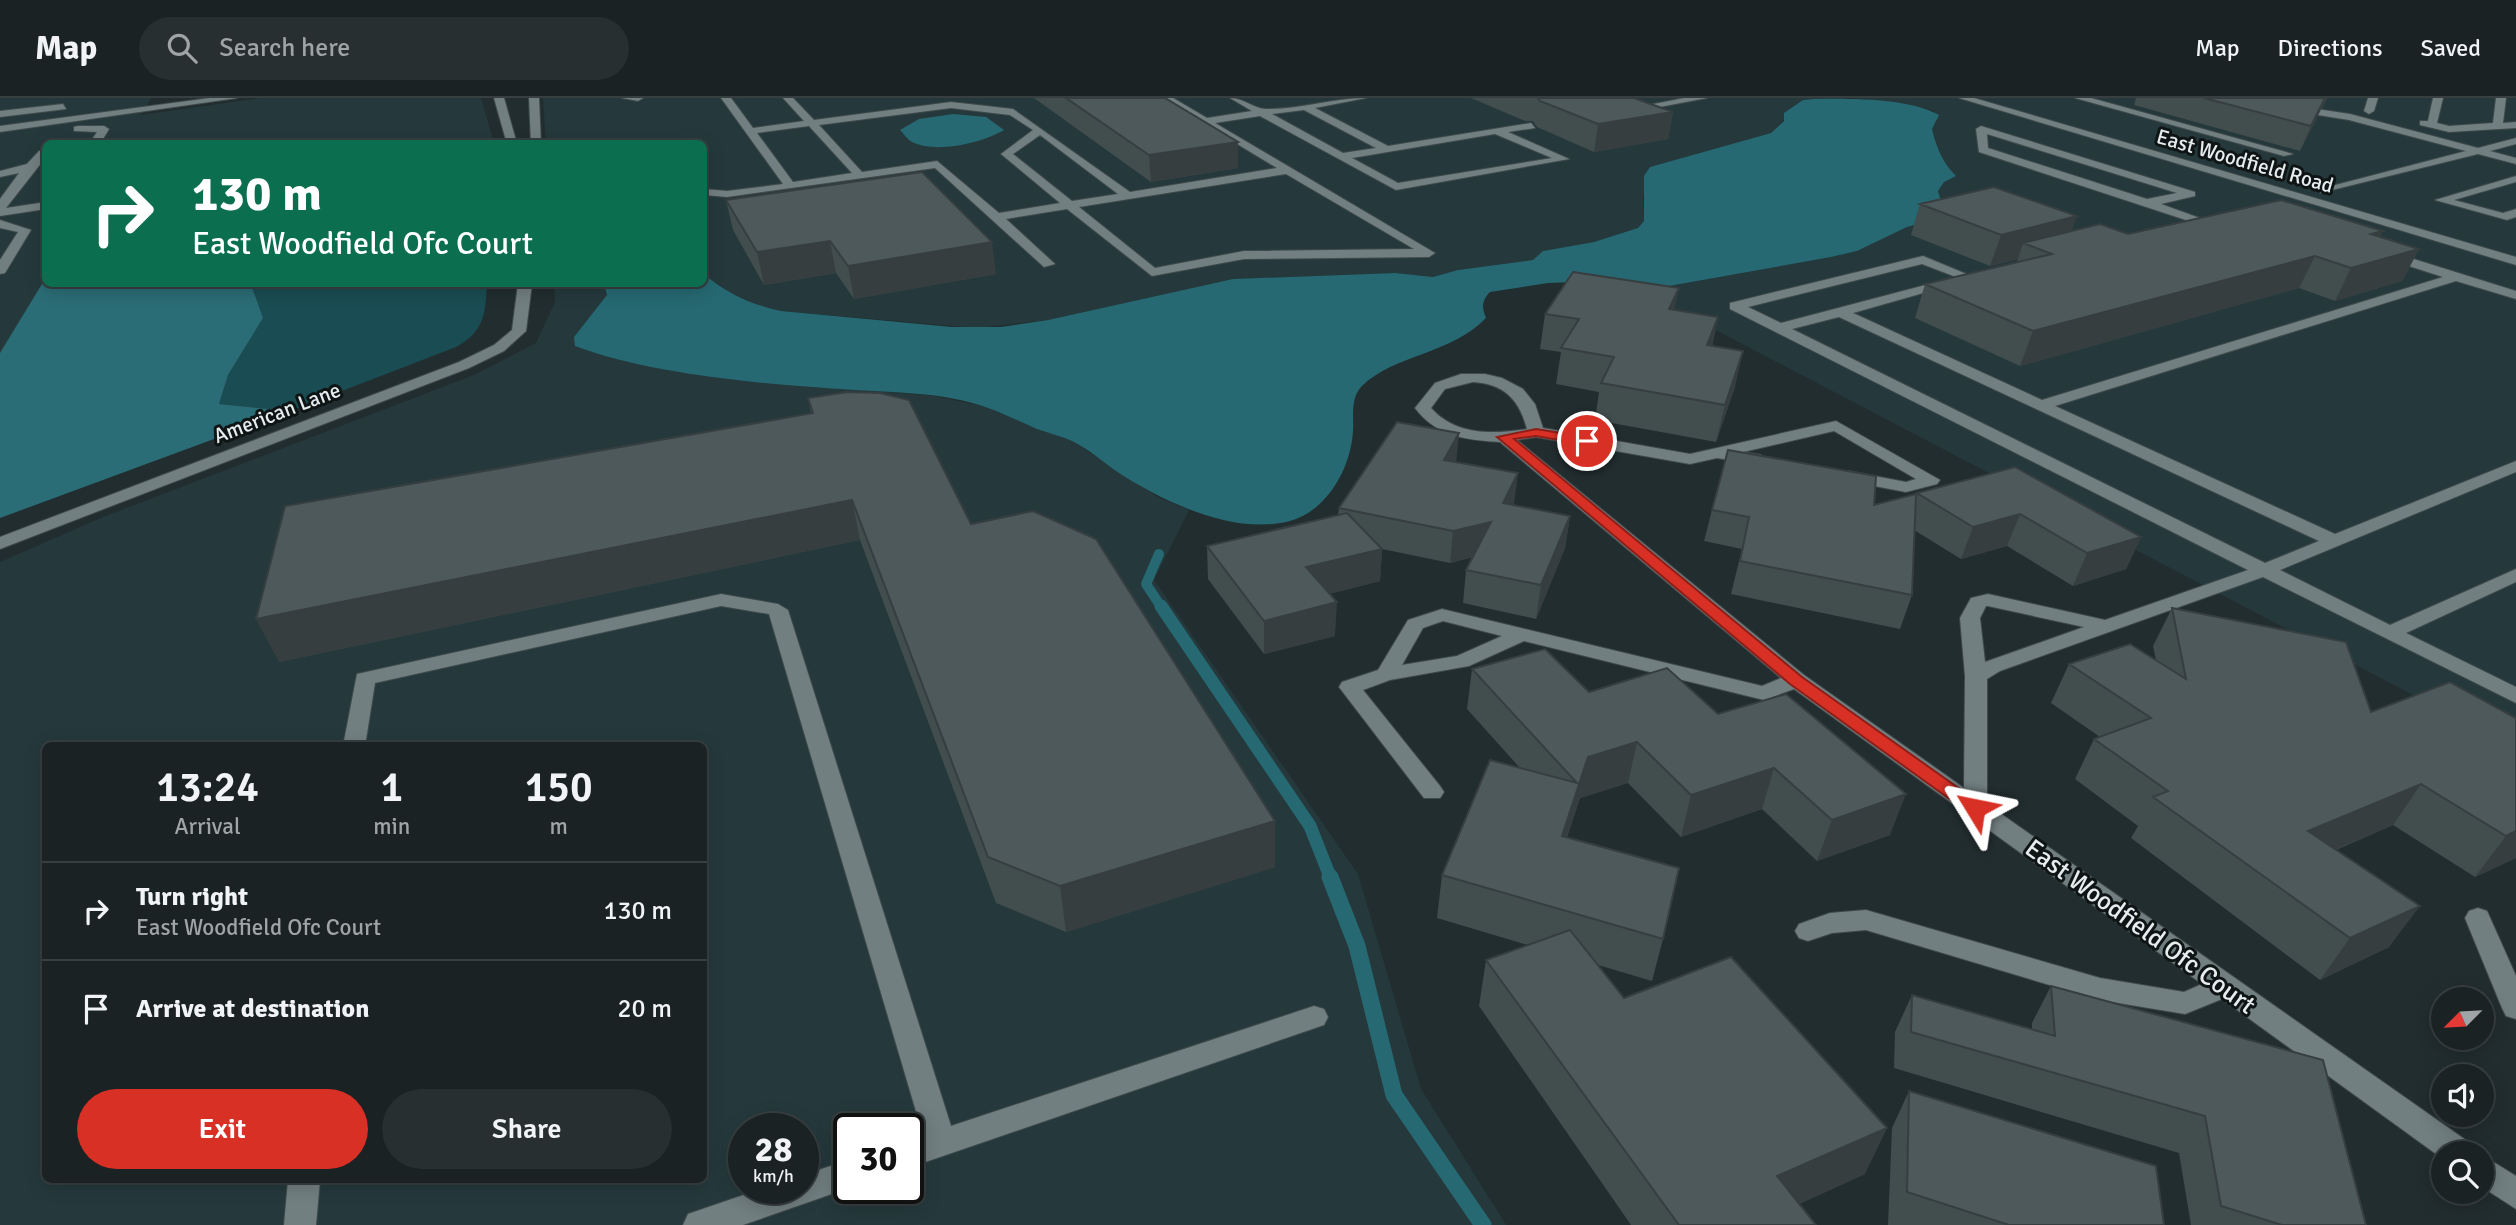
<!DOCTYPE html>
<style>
body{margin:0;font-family:Signika,sans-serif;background:#272f30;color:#f1f3f6;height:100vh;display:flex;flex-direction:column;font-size:26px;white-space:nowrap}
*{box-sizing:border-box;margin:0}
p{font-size:23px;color:#9fa4a6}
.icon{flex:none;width:38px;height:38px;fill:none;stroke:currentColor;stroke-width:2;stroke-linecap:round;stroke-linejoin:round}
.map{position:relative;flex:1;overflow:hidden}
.side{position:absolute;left:42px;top:644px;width:665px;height:441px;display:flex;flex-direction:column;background:#1a2223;border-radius:10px;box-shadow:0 4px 18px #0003,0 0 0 2px #383f41}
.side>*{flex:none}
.top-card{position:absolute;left:42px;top:42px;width:665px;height:147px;border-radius:10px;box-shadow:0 4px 18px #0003,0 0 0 2px #383f41;background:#0b6e4f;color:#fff;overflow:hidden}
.needle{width:46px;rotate:246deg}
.controls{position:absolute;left:2431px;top:889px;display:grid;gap:14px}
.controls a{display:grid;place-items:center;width:63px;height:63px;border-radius:50%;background:#1a2223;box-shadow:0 4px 18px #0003,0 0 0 2px #383f41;font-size:35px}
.speed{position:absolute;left:728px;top:1015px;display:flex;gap:14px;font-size:35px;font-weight:700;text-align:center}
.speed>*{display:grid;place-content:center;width:91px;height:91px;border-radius:50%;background:#1a2223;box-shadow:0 4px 18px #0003,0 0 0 2px #383f41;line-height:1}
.speed small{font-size:18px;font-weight:400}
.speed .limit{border:4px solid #111;border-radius:10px;background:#fff;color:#111}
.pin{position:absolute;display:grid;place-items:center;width:60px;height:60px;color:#fff;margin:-30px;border:4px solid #fff;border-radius:50%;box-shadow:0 2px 7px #0007}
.me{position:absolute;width:77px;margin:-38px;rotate:305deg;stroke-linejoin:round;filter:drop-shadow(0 0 5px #0008)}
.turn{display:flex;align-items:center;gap:24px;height:147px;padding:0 35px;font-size:32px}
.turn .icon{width:91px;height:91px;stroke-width:2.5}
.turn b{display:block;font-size:49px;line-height:60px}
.eta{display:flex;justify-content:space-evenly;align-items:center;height:119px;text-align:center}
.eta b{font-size:42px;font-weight:600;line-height:49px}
.action{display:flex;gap:14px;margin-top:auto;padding:14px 35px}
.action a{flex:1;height:80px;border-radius:42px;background:#d93025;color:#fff;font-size:28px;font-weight:600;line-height:80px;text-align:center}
.action a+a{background:#272f30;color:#f1f3f6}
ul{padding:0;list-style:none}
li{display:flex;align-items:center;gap:21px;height:98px;padding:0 35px;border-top:2px solid #383f41}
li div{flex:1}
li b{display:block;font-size:26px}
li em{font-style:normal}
header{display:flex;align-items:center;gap:42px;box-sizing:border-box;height:98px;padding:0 35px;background:#1a2223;border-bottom:2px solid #383f41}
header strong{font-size:33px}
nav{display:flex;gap:38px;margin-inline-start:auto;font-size:24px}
.search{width:490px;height:63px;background:#272f30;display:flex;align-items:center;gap:18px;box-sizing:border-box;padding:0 24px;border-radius:38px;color:#9fa4a6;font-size:26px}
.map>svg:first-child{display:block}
.built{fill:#25393c;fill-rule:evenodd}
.green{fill:#1a4d53}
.forest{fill:#2b6d76}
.water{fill:#266972}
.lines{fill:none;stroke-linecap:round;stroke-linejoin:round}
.stream-far2{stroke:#266972;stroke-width:10}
.stream-far1{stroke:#266972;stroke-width:13}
.stream{stroke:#266972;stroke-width:17}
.minor-casing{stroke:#404a4b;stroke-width:2}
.minor{fill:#727f81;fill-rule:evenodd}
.wall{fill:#424d4e}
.shaded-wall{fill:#363e40}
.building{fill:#4d595b;stroke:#363e40;stroke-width:2}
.route{fill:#d93025;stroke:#8d1f18;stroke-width:2}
.labels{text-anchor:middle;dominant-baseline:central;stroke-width:6;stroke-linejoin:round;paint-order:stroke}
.far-street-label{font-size:21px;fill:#e6edee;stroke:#0f1515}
.street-label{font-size:26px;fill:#e6edee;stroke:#0f1515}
</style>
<header>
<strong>Map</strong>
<div class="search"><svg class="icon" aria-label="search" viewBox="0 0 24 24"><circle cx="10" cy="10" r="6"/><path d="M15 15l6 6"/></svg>Search here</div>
<nav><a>Map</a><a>Directions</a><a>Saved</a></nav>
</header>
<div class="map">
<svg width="2516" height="1127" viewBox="0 0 2516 1127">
<rect width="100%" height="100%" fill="#222d2f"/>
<path class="built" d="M0,0H151L141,17L261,0H481L494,45L46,46L45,182L0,278Z
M543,0H2516V651L1626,185L1669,188L1831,159L1857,153L1907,129L1932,123L1954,107L1940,100L1938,93L1944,84V66L1932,31L1937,22L1934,13L1925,10L1854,0L1803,2L1771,35L1650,69L1643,100L1644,123L1639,130L1594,144L1543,153L1533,162L1458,172L1433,179L1395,175L1233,181L1048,222L977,230L781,213L758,208L722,193L704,176V46L546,45Z
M554,186H604L607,197L602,206L574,239L619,261L782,285L935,298L986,309L1072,343L1158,399L1189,412L1154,482L1358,776L1421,991L1506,1127H0V464L103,419L474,277L536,245L555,204ZM46,648H704V1082H46ZM744,1031H803V1090H744ZM849,1031H908V1090H849Z"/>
<path class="green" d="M251,186H487C485,216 485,233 456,249L290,313L219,306L228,277L263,220Z"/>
<path class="forest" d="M45,181L46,186H251L263,220L228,277L219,306L290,313L0,420V255Z"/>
<path class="water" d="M1814,1C1847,0 1911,0 1939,17L1932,31C1937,50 1942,64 1956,78L1944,84L1938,93L1940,100L1955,107L1933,122L1907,129L1857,153L1831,159L1669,188L1602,183L1548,185L1490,194C1481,203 1482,210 1486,220C1450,257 1395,256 1362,288C1350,300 1354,318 1353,333C1351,370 1327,413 1290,423C1233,438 1162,403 1116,373C1102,363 1088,351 1072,343C1061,338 1048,335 1037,331C1021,324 1005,316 988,310C942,293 890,295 841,291C762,286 649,276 575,248L574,239L607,197L604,186H704V176C727,196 750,206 781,213L952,229H1001L1048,222L1233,181L1395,175L1433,179L1458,172L1533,162L1543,153L1594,144L1638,130L1644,123V78L1650,69L1771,35L1784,23V15L1803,2Z
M953,16L986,19L1004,32C982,45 936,56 912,44C908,42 903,35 900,32L919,21Z"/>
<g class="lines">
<path class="stream-far2" d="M1159,456L1146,486L1162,510"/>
<path class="stream-far1" d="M1161,508L1310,728L1331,781"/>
<path class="stream" d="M1330,779L1357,848L1394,997L1483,1127"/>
<defs>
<path id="minor" d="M210,0H237L0,34V28Z
M494,0H504L517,46H507Z
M529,0H539L541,46H531Z
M622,0H643L638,3Z
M721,0H731L753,30L804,23L783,0H793L814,22L951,4L1013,11L1130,94L1277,70L1161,0H1173L1207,20L1252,13L1230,0C1244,0 1254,11 1266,11C1299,12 1332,0 1366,0L1315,10L1388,48L1531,25L1535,30L1508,34L1569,61L1396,92L1260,18L1215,25L1435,155L1429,159L1244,161L1152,178L1067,111L1006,121L1055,166L1044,169L935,70L727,99L704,97V91L727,93L783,86ZM951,10L1010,17L1033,32L1001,56L1060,105L999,115L937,63L862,74L819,27ZM1304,12L1376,50L1343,55L1272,16ZM809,28L852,75L793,84L757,35ZM1495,36L1552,60L1398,85L1352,60ZM1040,37L1118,96L1072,103L1013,56ZM1286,76L1414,151L1244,153L1155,170L1079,109Z
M1684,0H1707L1628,15L1623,12Z
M1959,0H1974L2516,159V167Z
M2075,0H2091L2293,56L2284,58Z
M2368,0H2378L2374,13L2369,16L2364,13Z
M2433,0H2443L2437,25L2449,28L2493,25L2496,0H2506L2503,25L2516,24V30L2449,34L2420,27V23H2428Z
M63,6L66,11L0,19V13Z
M2290,7L2350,16L2478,50L2516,40V46L2490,53L2516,60V66L2478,56L2320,95V91L2466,53L2349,22L2287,12Z
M78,28H104L109,31L100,46H89L97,34L74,33V29Z
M1981,28L2195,94V98L2161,106L2208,123L2198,126L1979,54L1976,31ZM1987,36L2177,95L2147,101L1988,50Z
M46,52V59L6,110L46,104V111L0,118V101L19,75L0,79V73L27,66L39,53Z
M2516,78V84L2454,102L2503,115L2516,111V119L2507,122L2435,102Z
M0,122L31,132L5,175L0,176V162L18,134L0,130Z
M2385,152L2516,193V201L2456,183L2055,308L2335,436L2516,363V374L2280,472L2390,527L2516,471V484L2406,535L2516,589V605L2263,479L2000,573L1987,581V706L2470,1045L2474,1055H2443V1061L2222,901L2185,916L2100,902L1866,832L1832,835L1808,843L1799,840L1795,833L1799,826L1830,815L1866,812L2100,880L2184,894L2202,886L1794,591L1764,602L1524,543L1469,568L1390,582L1363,592L1440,688L1444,694L1440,700H1424L1339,589L1342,584L1378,572L1408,522L1442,511L1762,588L1781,580L1500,344C1466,342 1437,339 1415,310L1435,285L1461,276H1485L1502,280L1523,291L1535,306L1543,330L1690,356L1836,323L1940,382L1937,386L1906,394L1842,382L1839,378L1848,373L1906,384L1916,381L1834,333L1743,354L1761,357L1763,361L1761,365L1755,366L1717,360L1690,366L1536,339L1517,342L1804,577L1964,690L1965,578L1960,520L1971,500L1988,496L2105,522L2248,472L1730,211V205L1923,158L1976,180L1853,215L2042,302L2443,179L2381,159V153ZM1922,166L1956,179L1781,225L1748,209ZM1839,219L2319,443L2265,465L1792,231ZM1473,284C1504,286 1519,301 1527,331C1492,336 1456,338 1431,310L1445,291ZM1986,508H1988L2084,529L1985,564L1980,520ZM1443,523L1502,538L1457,558L1402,567L1423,530Z
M518,186H532L526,233L504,253L469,270L0,451V439L459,264L494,247L512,232Z
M721,496L778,506L788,512L951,1028L1314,908L1324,911L1328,919L1324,927L908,1070V1042L923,1037L769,516L721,508L375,585L365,648H343L357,576Z
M2478,810L2487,813L2516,878V921L2506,918L2502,910L2465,820L2469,813Z
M2482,1057L2516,1078V1111L2482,1089Z
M849,1062V1090L743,1127H683L688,1116L764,1090H803V1077Z
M288,1082H320L316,1127H284Z"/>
</defs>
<use href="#minor" class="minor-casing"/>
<use href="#minor" class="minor"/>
</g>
<path class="wall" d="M1034,0H1165L1238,44V70L1151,84Z
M1471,0H1634L1673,14L1668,41L1594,54L1537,29L1533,23H1525Z
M2136,0H2327L2300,53L2134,7Z
M726,102L996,176L854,201L836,175L764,187L733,132Z
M1920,106L2072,133L2128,136L2380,139L2419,151L2402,183L2335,203L2299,190L2020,268L1915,220L1925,186L2017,164L2018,161L1990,168L1911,137Z
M1675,212L1718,219L1712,248L1735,289L1716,344L1595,322L1599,294L1556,286L1561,254L1540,251L1545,216Z
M808,300L971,426L1275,723V769L1066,834L996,805L860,442L279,564L811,315Z
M1456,364L1513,407L1570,418L1565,450L1536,521L1463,505L1466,472L1473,459L1450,465L1382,451L1380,483L1329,496L1335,538L1264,556L1208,481L1207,448L1338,417L1339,410Z
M1917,395L2141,439L2126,471L2073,488L2007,448L1961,461L1914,432L1912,497L1900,531L1731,496L1742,451L1704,443L1712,412L1874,407L1916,400Z
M2172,510L2371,614L2516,620V760L2475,779L2393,727L2336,752L2389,849L2320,882L2131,740L2138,728L2075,681L2094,641L2100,639L2051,605L2069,566L2156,562L2153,548Z
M1472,571L1589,594L1718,616L1890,737L1817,763L1762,711L1681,739L1628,685L1580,700L1567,739L1663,841L1652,883L1598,867L1624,900L1865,1076L1799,1106L1816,1127H1631L1479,908L1486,862L1528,847L1437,820L1442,777L1520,670L1467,611Z
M2051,888L2366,1127H2191L2179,1055L1894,970L1895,934L1912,897L2032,931V925Z
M1909,993L2164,1127H1888L1892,1030Z"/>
<path class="shaded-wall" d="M2325,0L2317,19L2300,53L2311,28Z
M1673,14L1668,41L1594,54L1598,26Z
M1238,44V70L1151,84L1149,57Z
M2077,118L2066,149L2023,145L2018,161L1990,168L2001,137Z
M2383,133L2367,164L2371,136Z
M830,143L836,175L764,187L757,154Z
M992,144L996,176L854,201L848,168Z
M2419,151L2402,183L2335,203L2351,170Z
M2315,158L2299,190L2020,268L2033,233Z
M1679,190L1672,223L1669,211Z
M1718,219L1711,254L1707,247Z
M1743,253L1735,289L1716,344L1725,307Z
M1459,335L1456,366L1444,362Z
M1518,375L1514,406L1499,437L1503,405Z
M852,402L860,442L279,564L256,521Z
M2020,416L2007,448L1961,461L1973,429Z
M1570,418L1565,450L1536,521L1541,487Z
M1491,424L1487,456L1450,465L1453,433Z
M2141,439L2126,471L2073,488L2087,455Z
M1382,451L1380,483L1306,502V469Z
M1337,504L1335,538L1264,556V523Z
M1637,644L1628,685L1580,700L1554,780L1562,738L1588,659Z
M1774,670L1762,711L1681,739L1691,697Z
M2421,686L2393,727L2282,774L2308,733Z
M1906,696L1890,737L1817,763L1832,722Z
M1275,723V769L1066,834L1060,788Z
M2516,733V760L2475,779L2506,738Z
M2420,808L2389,849L2320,882L2350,840Z
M1887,1030L1865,1076L1759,1124L1777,1078Z"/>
<path class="building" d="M1066,0H1165L1238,44L1149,57Z
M1538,0H1634L1673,14L1598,26L1540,3Z
M2204,0H2325L2311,28Z
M922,74L992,144L848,168L830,143L757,154L726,102Z
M1994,89L2077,118L2001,137L1920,106Z
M2281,102L2383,133L2371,136L2419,151L2351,170L2315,158L2033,233L1925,186L2052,156L2023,145L2100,126L2128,136Z
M1573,174L1679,190L1669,211L1718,219L1707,247L1743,253L1725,307L1601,285L1614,259L1561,250L1579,221L1545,216Z
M847,294L880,295L909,302L971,426L1033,413L1096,441L1275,723L1060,788L988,759L852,402L256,521L285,408L813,315L808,300Z
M1397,324L1459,335L1444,362L1518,375L1503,405L1570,418L1541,487L1466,472L1491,424L1453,433L1339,410Z
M1728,352L1876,378L1874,407L1916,396L1912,497L1740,463L1749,419L1712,412Z
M2015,369L2141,439L2087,455L2020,416L1973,429L1917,395Z
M1347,415L1382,451L1306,469L1337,504L1264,523L1207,448Z
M2172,510L2346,544L2371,614L2450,584L2516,620V733L2506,738L2421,686L2308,733L2420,808L2350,840L2153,699L2168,693L2094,641L2151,620L2069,566L2130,546L2186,581Z
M1545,551L1589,594L1667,570L1718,616L1786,596L1906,696L1832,722L1774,670L1691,697L1637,644L1588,659L1562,738L1679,770L1663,841L1442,777L1490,662L1577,685L1472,571Z
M1570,832L1624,900L1731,859L1887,1030L1777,1078L1816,1127H1679L1486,862Z
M2051,888L2323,962L2366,1127H2282L2221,1108L2205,1018L1911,934L1912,897L2055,938Z
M1909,993L2156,1068L2164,1127H2009L1907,1094Z"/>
<path class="route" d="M1536,331L1592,340L1594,343L1587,347L1536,338L1514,341L1802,579L1981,706L1984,710L1981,715H1969L1790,586L1497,339Z"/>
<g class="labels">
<g class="far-street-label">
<text transform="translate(2245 63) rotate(16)">East Woodfield Road</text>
<text transform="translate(277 315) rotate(-21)">American Lane</text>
</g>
<g class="street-label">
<text transform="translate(2140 829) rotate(36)">East Woodfield Ofc Court</text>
</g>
</g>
</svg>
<div class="controls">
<a><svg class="needle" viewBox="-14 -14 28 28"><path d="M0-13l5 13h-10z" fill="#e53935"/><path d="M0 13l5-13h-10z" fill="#9fa4a6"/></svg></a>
<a><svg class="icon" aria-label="sound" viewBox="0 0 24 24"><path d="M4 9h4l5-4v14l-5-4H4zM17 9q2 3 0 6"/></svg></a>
<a><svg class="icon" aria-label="search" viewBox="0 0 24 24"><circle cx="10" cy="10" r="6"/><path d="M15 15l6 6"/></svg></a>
</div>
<div class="speed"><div>28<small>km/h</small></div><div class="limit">30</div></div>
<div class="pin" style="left:1587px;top:343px;background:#d93025"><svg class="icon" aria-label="arrive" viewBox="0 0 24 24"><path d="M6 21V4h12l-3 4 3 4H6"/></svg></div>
<svg class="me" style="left:1975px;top:710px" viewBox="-20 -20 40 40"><path d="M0-17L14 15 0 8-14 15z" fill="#d93025" stroke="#fff" stroke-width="4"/></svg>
<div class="top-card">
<div class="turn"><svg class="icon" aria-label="right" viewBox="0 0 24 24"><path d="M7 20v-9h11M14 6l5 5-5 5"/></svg><div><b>130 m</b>East Woodfield Ofc Court</div></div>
</div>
<section class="side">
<div class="eta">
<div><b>13:24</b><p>Arrival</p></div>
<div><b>1</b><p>min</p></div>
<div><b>150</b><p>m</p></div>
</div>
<ul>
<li><svg class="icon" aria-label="right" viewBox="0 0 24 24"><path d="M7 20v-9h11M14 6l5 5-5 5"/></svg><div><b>Turn right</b><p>East Woodfield Ofc Court</p></div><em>130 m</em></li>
<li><svg class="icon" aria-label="arrive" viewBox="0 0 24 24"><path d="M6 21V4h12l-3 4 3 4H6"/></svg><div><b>Arrive at destination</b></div><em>20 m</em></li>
</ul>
<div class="action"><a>Exit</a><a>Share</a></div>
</section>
</div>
